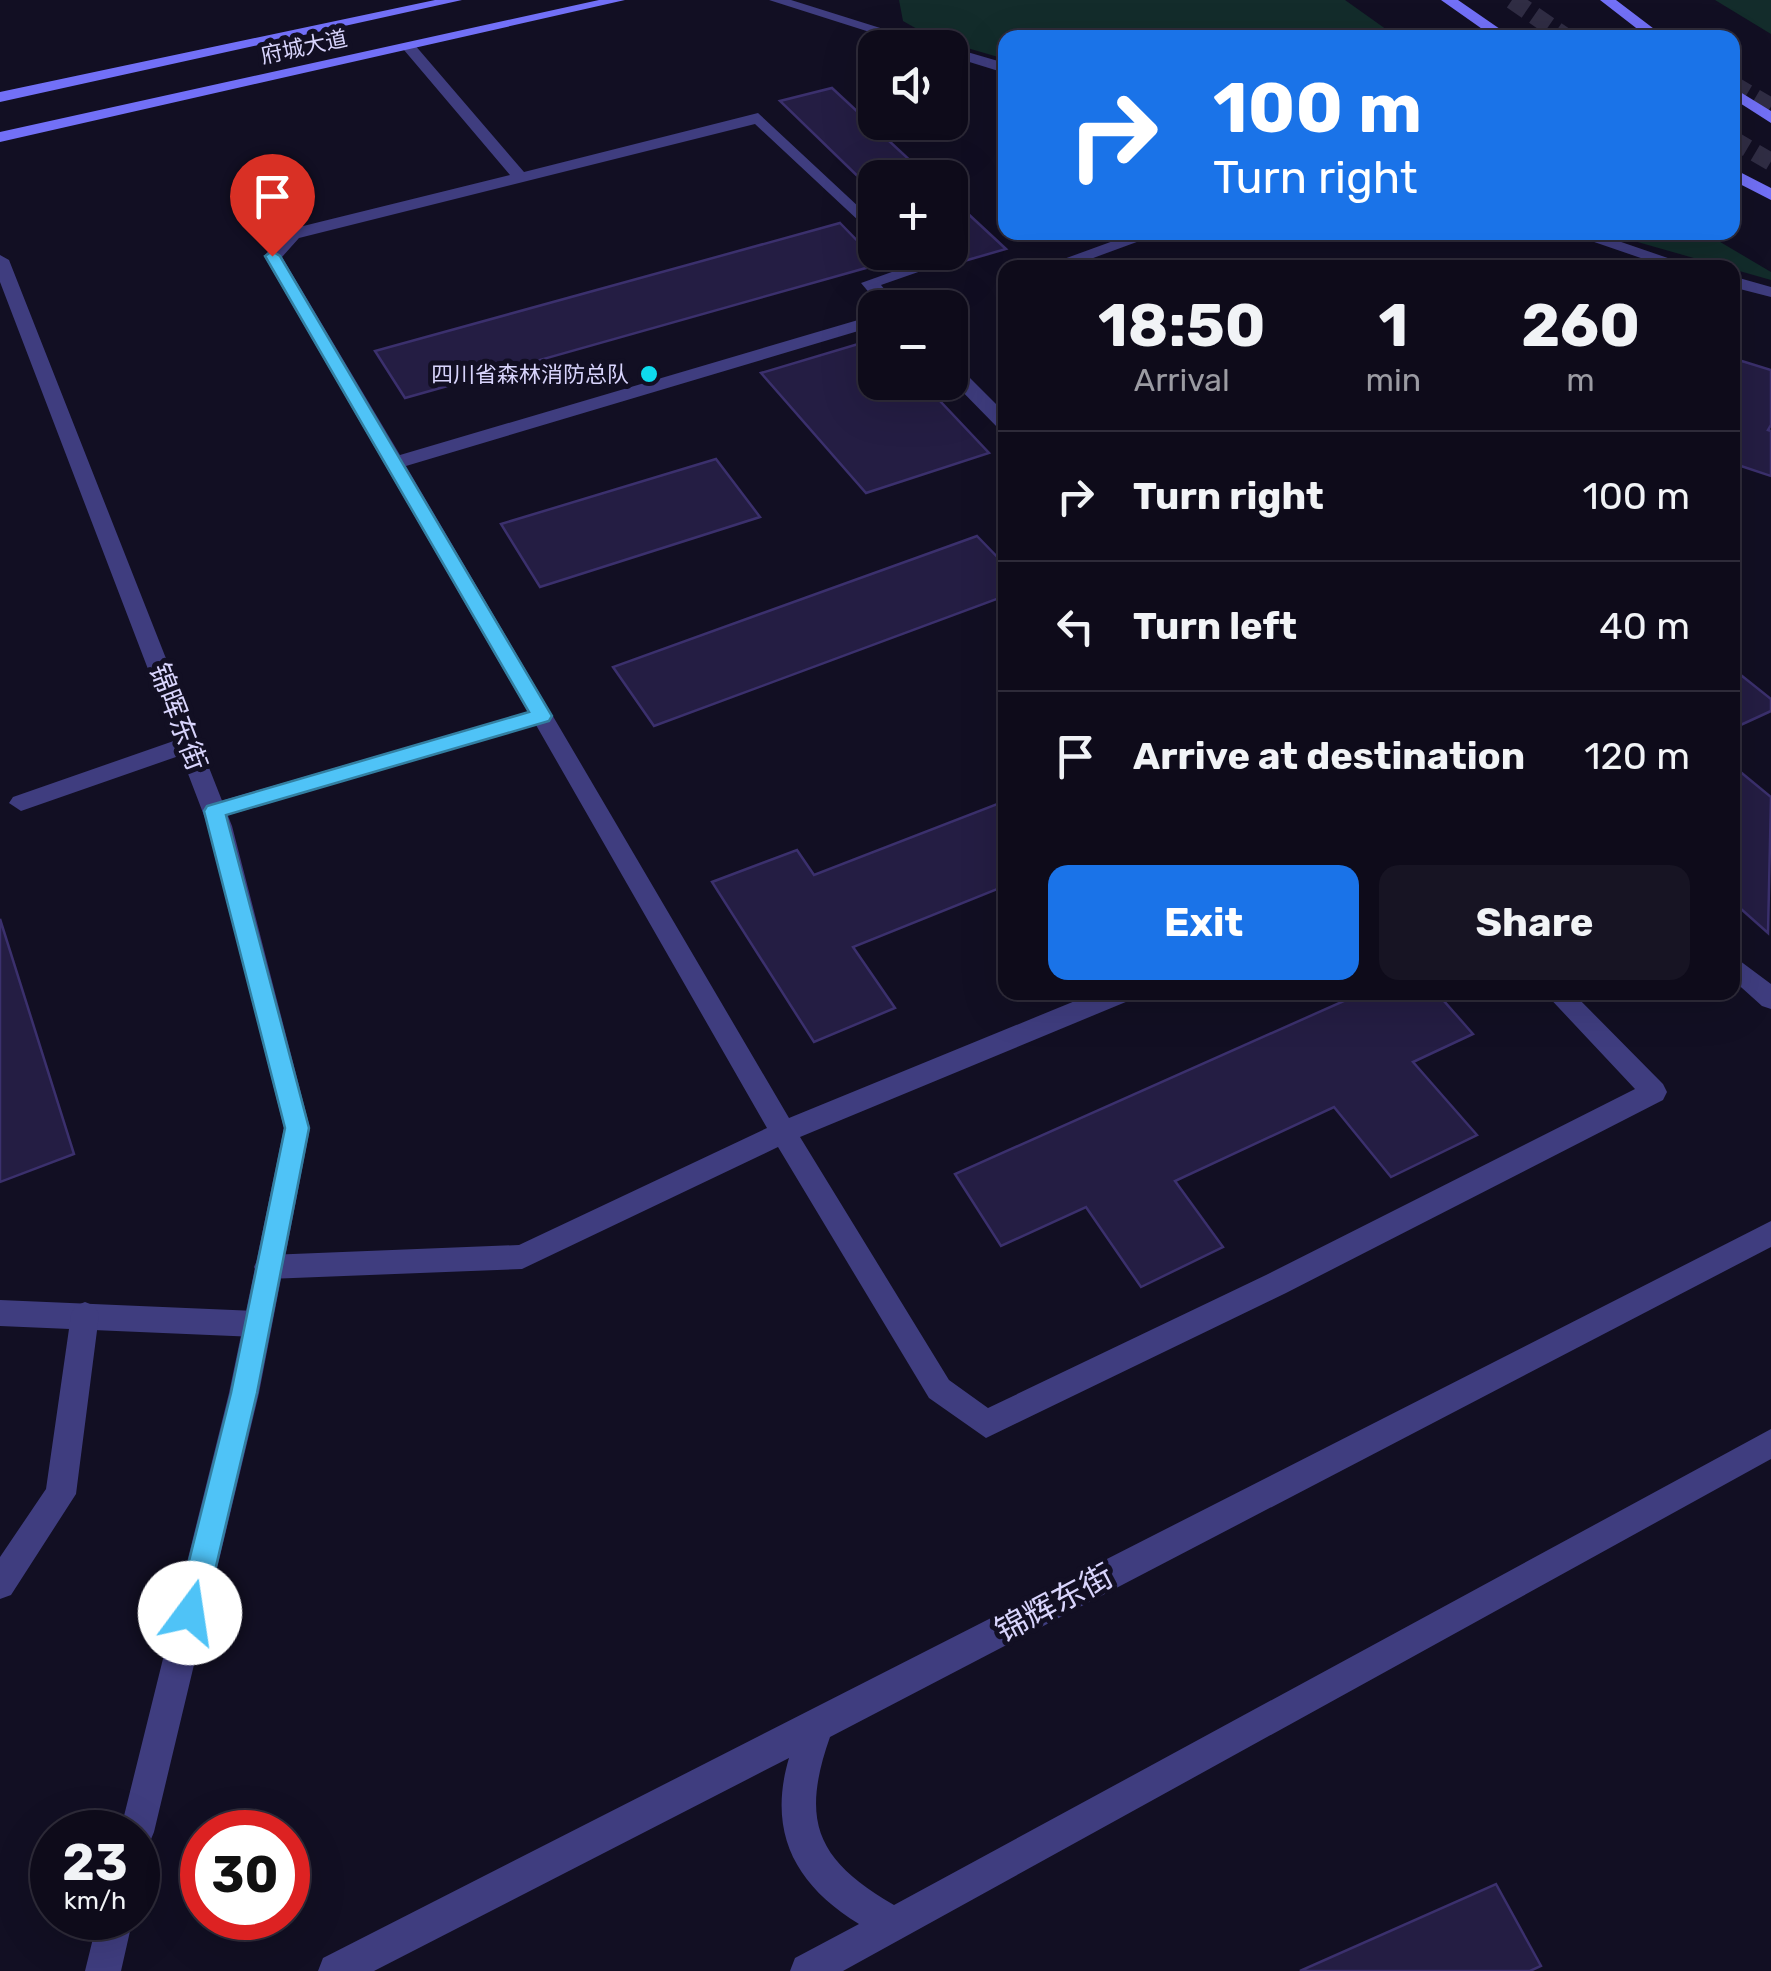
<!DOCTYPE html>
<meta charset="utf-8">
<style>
body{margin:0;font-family:Rubik,"Noto Sans SC",sans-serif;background:#171423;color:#f1f3f6;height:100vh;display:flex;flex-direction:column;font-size:38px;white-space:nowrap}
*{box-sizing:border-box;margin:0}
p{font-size:32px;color:#9b9ba2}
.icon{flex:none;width:55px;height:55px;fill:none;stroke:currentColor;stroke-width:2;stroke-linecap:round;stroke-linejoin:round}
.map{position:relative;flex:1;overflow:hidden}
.sheet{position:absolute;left:998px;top:260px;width:742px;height:740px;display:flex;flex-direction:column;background:#0e0b1a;border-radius:20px;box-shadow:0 10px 40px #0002,0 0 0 2px #2e2b39}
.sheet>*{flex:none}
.hud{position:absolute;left:998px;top:30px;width:742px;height:210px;border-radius:20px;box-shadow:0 10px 40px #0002,0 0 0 2px #2e2b39;background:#1a73e8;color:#fff;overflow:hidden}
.controls{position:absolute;left:858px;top:30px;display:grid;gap:20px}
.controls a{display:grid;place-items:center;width:110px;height:110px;border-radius:20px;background:#0e0b1a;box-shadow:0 10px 40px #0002,0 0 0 2px #2e2b39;font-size:50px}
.speed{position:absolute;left:30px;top:1810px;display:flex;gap:20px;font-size:50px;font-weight:700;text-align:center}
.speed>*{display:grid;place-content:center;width:130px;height:130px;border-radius:50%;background:#0e0b1a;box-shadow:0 10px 40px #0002,0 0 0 2px #2e2b39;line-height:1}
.speed small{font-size:25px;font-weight:400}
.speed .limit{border:15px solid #d22;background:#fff;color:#111}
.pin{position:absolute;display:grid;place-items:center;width:85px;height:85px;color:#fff;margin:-102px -42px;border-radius:50% 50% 50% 0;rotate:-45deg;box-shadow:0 0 10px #0007}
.pin .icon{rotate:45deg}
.me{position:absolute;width:110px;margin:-55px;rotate:14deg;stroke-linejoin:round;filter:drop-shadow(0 0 8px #0008)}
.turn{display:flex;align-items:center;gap:35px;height:210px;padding:0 50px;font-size:45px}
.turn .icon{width:130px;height:130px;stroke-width:2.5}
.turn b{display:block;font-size:70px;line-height:85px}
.eta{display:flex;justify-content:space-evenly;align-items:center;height:170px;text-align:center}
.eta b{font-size:60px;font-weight:700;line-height:70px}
.cta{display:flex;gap:20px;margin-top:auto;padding:20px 50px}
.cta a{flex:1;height:115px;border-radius:20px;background:#1a73e8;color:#fff;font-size:40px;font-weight:700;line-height:115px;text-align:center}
.cta a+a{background:#171423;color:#f1f3f6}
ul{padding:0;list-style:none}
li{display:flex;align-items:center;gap:30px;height:130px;padding:0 50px;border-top:2px solid #2e2b39}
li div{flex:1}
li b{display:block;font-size:38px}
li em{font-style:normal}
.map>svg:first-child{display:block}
.green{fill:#132c2b}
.building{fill:#241d43;stroke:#3b306d;stroke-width:2.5}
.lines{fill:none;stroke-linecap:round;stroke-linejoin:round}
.trunk-tunnel{stroke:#302d44;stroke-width:18;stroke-dasharray:18 9;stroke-linecap:butt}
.service{fill:#3f3d7f;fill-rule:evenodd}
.minor{fill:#3f3d7f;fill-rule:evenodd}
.tertiary{fill:#3f3d7f;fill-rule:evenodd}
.secondary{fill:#7270f7;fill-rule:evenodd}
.route{fill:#4fc3f7;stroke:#337fa1;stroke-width:2.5}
.poi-dot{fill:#0edbee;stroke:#120f23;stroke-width:4}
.labels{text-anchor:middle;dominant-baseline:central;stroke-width:10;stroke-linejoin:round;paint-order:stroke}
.far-street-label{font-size:22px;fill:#d8d4fc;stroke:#120f23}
.far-poi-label{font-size:22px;fill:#d8d4fc;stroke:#120f23;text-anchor:end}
.street-label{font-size:28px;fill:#d8d4fc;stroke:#120f23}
.near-street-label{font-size:32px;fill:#d8d4fc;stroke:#120f23}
</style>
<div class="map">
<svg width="1771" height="1971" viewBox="0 0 1771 1971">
<rect width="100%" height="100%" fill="#120f23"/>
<path class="green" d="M899,0H1345L1397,37L1005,38V59L933,38L903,21Z
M1715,0H1771V34Z
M1606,233H1705L1771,272V280Z"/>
<path class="building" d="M832,88L929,178H875V193L780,101Z
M950,197L1006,249L950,265L937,252H950Z
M840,223L880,264L405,398L375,351Z
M875,339V382H922L989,453L866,493L761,373Z
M1732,358L1771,370V425L1768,430L1771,431V476L1732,463Z
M716,459L760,517L540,587L501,524Z
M977,536L1005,565V596L654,726L613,667Z
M1732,668L1771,699V711L1732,729Z
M1732,765L1771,797L1768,933L1732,901Z
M1005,801V886L853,947L895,1008L814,1042L712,882L797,850L814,875Z
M0,919L74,1154L0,1182Z
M1364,992H1436L1473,1034L1413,1062L1477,1135L1391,1177L1334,1107L1175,1181L1223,1247L1141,1287L1086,1207L1001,1246L955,1174Z
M1496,1884L1541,1966L1530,1971H1300Z"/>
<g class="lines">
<path class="trunk-tunnel" d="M1512,0L1567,38
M1732,84L1771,107
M1732,139L1771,162"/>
<path class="service" d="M404,44H414L524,172L758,113L875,222V236L755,124L299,238L282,257L400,455L875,315V326L406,466L789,1118L1097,992H1136L1133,999L800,1137L949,1380L988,1408L1266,1275L1635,1089L1544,992H1572L1663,1084L1667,1092L1663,1100L1286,1293L986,1438L929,1398L778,1147L522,1269L268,1279L258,1276L254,1267L258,1258L268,1255L519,1245L767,1128L536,725L215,819L203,811L207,805L528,712L264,256L287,230L510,175L404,50Z
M1138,232H1164L1066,268H1039Z
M889,252H907L924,270L881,285L900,308H882L861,283L903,268Z
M1005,276V289L996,284L999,277Z
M950,363L956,364L1005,413V430L998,428L950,379Z
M188,736L199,744L196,750L21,811L9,803L13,797Z
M1732,955L1771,984V1009L1762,1006L1732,979Z
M0,1300L256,1311L266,1315L270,1324L266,1333L256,1337L0,1326Z"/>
<path class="minor" d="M0,255L9,260L232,826L310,1128L259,1393L154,1832L149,1844L138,1849V1832H120L229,1393L284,1128L208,826L0,282Z
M85,1302L95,1306L99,1315L76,1494L11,1595L0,1599V1557L46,1489L71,1315L75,1306Z
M98,1918H133L121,1971H85Z"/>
<path class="tertiary" d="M769,0H791L944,48H920Z
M950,47L1005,63V73L950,56V48H946Z
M1565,232H1592L1697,268H1670Z
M1732,276L1771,287V297L1732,287Z
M1771,1221V1247L830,1737C800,1822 817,1860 894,1905L1771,1429V1459L843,1971H790L795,1958L859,1924C795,1885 767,1832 789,1758L374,1971H318L323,1958Z"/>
<path class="secondary" d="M435,0H462L0,102V92Z
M599,0H625L0,142V132Z
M1441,0H1458L1513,38H1495Z
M1600,0H1616L1666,38H1649Z
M1732,87L1771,111V123L1732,98Z
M1732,168L1771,188V200L1732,180Z"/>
</g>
<path class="route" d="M272,251L280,256L552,716L549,721L226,815L309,1128L257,1393L205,1613L200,1623L190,1627L180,1623L176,1613L231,1393L285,1128L204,811L207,806L529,712L265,256Z"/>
<circle class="poi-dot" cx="649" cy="374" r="10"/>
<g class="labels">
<g class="far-street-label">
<text transform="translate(304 47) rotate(-12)">府城大道</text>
</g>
<g class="far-poi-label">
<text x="629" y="374">四川省森林消防总队</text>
</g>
<g class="street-label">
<text transform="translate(178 717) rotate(69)">锦晖东街</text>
</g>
<g class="near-street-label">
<text transform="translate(1054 1603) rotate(-28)">锦辉东街</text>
</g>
</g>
</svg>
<div class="controls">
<a><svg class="icon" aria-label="sound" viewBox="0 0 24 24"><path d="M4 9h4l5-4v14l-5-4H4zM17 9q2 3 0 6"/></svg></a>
<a>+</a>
<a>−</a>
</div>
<div class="speed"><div>23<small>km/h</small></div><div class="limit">30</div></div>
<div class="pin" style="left:272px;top:256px;background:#d93025"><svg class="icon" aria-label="arrive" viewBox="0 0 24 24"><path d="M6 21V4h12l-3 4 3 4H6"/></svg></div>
<svg class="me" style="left:190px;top:1613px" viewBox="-20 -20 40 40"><circle r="19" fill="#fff"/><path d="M0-13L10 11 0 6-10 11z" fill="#4fc3f7"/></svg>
<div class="hud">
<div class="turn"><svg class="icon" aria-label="right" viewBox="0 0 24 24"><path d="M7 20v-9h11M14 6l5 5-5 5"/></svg><div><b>100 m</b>Turn right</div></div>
</div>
<section class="sheet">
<div class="eta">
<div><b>18:50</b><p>Arrival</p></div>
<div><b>1</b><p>min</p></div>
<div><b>260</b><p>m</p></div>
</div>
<ul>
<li><svg class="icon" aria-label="right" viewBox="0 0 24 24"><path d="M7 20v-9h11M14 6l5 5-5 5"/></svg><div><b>Turn right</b></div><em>100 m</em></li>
<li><svg class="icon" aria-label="left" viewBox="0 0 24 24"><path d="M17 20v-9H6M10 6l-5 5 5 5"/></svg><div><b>Turn left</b></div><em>40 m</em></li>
<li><svg class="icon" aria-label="arrive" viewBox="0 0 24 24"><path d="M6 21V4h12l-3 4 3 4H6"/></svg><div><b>Arrive at destination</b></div><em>120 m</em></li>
</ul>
<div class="cta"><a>Exit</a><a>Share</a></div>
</section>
</div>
